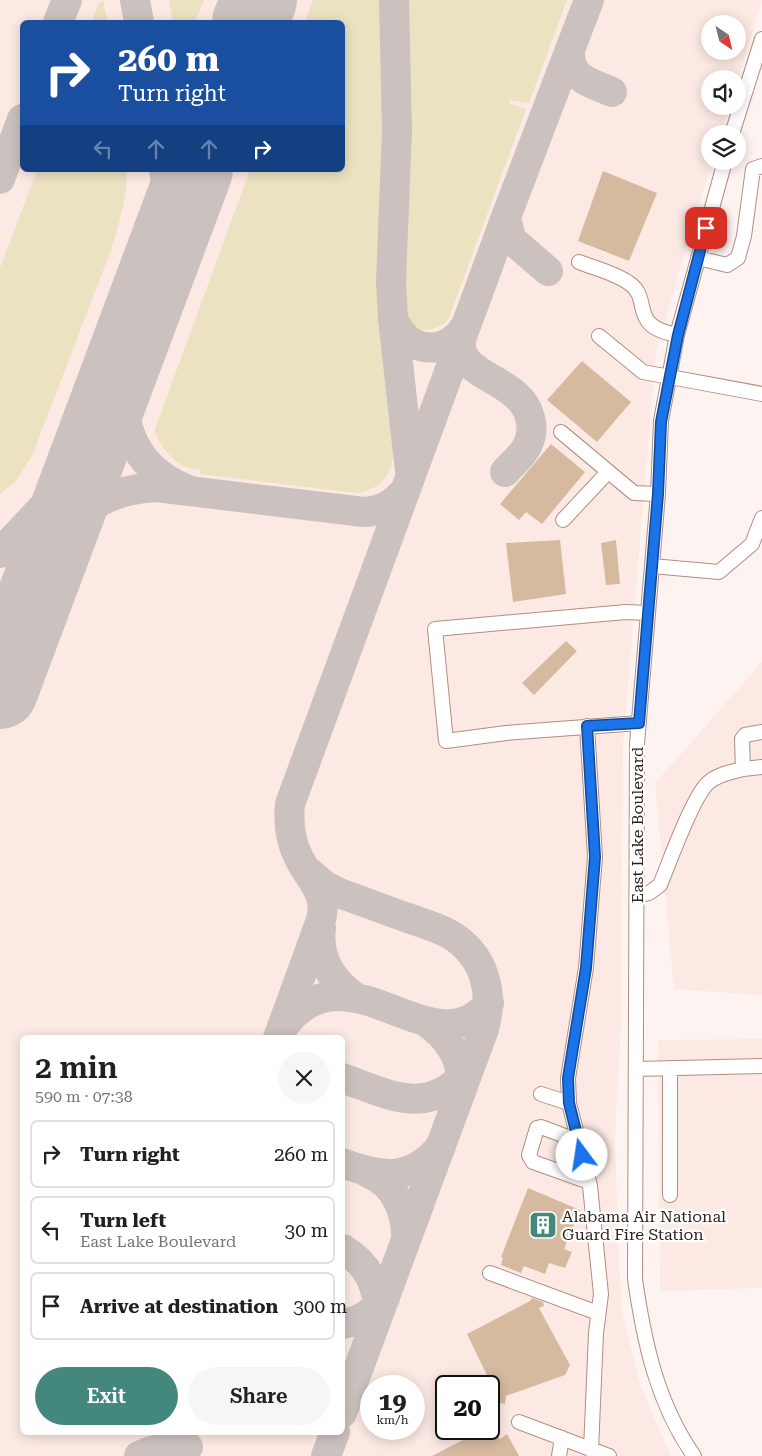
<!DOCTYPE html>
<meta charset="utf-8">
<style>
body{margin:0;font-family:"Roboto Serif",serif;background:#f6f6f6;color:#202124;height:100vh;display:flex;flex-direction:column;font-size:19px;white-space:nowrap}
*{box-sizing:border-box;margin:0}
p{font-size:16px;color:#757577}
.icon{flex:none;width:28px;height:28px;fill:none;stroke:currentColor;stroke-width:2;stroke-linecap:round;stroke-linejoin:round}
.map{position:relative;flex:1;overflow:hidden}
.sheet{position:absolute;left:20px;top:1035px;width:325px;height:400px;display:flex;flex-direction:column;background:#fff;border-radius:8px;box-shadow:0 2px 12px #0003}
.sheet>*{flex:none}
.top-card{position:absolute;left:20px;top:20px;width:325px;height:152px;border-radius:8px;box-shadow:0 2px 12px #0003;background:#1a4fa0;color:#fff;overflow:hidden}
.needle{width:32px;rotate:145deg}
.tools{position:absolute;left:701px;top:15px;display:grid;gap:10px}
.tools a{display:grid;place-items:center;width:45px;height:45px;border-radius:50%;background:#fff;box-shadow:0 2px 12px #0003;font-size:25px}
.speed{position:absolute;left:360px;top:1375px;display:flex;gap:10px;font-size:25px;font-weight:700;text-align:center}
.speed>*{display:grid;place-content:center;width:65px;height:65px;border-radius:50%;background:#fff;box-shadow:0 2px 12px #0003;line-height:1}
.speed small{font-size:12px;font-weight:400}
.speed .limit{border:2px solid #111;border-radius:8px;background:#fff;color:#111}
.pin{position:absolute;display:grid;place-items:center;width:42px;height:42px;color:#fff;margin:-21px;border-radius:10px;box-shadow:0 2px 8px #0006}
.me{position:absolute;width:55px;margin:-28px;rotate:346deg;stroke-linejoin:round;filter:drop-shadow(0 0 4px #0008)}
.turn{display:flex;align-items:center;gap:18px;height:105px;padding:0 15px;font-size:22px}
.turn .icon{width:65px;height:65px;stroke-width:2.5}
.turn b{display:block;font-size:35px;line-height:42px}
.lanes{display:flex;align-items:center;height:48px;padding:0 15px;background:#0003;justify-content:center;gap:25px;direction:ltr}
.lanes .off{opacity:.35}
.round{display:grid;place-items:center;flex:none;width:52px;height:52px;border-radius:26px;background:#f6f6f6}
.summary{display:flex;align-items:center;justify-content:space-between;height:85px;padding:0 15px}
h1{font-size:30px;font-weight:600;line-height:38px}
.cta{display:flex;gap:10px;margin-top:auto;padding:10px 15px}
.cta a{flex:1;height:58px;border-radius:30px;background:#44887d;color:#fff;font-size:20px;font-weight:600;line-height:58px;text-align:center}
.cta a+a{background:#f6f6f6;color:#202124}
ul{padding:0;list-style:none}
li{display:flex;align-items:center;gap:15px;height:68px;margin:0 10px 8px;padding:0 5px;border:2px solid #e0e0e0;border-radius:8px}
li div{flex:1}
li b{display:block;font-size:19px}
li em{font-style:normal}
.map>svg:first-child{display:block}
.built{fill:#fde9e3;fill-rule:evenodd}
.green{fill:#ebe2c2}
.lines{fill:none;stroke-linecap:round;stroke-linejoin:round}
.taxiway{stroke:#cbc1be;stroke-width:30}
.runway{stroke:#cbc1be;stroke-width:76}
.building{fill:#d6baa0}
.minor-casing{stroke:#b28d82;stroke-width:16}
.minor{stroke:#fff;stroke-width:14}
.route-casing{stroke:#114b97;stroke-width:12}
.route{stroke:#1a73e8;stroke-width:9}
.labels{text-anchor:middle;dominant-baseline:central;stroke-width:4.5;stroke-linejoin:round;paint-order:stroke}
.street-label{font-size:16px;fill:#2d1f1b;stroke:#fff}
.poi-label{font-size:16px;fill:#2d1f1b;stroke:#fff;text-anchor:start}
</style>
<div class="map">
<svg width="762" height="1456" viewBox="0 0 762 1456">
<rect width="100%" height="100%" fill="#fdf4f2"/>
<path class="built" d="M0,0H762L738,80L710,79V106H729L721,134H710V161H712L656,351L623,746L621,1024L615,1137L619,1264L623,1317L641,1387L671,1456H0ZM22,22H342V170H22ZM710,24H738V51H710ZM22,1038H342V1432H22ZM371,1386H414V1429H371ZM446,1386H489V1429H446Z
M762,662V995L674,989L655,783Z
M762,1039V1288L660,1291L658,1040Z"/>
<path class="green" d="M169,0H204L195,22H173Z
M313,0H381L385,144L378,295L394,451C392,475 381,490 356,493L200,474L201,470C195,469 187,468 181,465C171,458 156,442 155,429L250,170H342V22H305Z
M406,0H567L529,103L509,100L510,104L526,109L448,320C433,334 413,334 405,312C400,297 404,275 404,259C406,221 409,183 410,145C412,97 408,48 406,0Z
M103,1L108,22H92L98,4Z
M37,170H127C127,198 119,224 111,250L32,456L15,482L0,494V268Z"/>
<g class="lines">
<path class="taxiway" d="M135,0L139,22
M58,22L67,0
M570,50C569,79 589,82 612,92
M164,170L174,228
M0,179L22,119
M506,217L511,239L548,271
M393,318L391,282L397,130L394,0
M461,338C455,379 521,377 530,418C533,428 531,439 526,448C521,457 512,464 505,472
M123,363C119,418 129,466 186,489
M410,471L393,318C407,353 444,358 465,327
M53,551C80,509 105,490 156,487L364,512C383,511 397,502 407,487
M0,553L58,491L103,417
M0,600L10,636L3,682
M310,873L324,885L339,893C362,901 385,910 408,918C422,923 438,927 451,935C485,956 494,993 484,1029L342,1413
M321,928C317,958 331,980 355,997
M426,1022C449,1038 464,1060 461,1090
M284,1026C348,940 433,1073 489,1003
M278,1038L321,920C328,894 311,881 300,860C290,842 288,824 290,804L506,217L589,0
M342,1078C390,1095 429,1118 468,1070
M342,1163C382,1178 412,1182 441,1146
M368,1173C395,1183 407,1213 406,1240
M343,1249C369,1265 376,1283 379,1312
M342,1324C361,1322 373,1311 385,1298
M139,1456C155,1448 170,1445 188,1447
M326,1456L335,1432"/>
<path class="runway" d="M250,22L259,0
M0,691L195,170"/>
</g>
<path class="building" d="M603,171L657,193L629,261L578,241Z
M582,361L631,402L597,442L547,400Z
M551,444L585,472L542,524L526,512L519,520L500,504Z
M560,540L566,594L513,602L506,543Z
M616,540L620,584L606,585L601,543Z
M566,641L577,651L534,695L522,683Z
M528,1188L580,1210L564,1249L572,1252L565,1268L549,1263L545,1274L524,1266L521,1273L501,1265L503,1258L501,1257Z
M532,1298L543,1302L544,1306L539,1308L570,1365L565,1375L506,1396L505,1404L495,1402L496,1394L467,1334L530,1301Z
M491,1425L500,1439L507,1434L519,1456H432L484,1429H489Z"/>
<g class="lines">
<defs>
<path id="minor" d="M732,134L762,39
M698,258L727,265L738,258L744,236L753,169L762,166
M579,262C594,268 615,273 629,283C653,299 627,326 677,335
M599,336L643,372L762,394
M561,432L634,493L658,494
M563,520L608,472
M652,566L719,572L752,544L762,518
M639,723L506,733L446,741L435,629L626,612L648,613
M587,726L595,857L586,968L568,1078L569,1103L590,1186L601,1294L596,1333L591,1450
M743,769L762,767
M637,896L649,893L660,885C669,863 693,796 708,783C717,774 732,772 743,769L742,739L745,735L762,732
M670,1068V1195
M636,1069L762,1066
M541,1094L569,1103
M578,1141L541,1127L537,1128L529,1155L533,1162L589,1182
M490,1273L598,1313
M519,1422L609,1456
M559,1456L562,1438
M694,1456C657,1403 644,1342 635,1279L637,744L658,494L661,421L677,335L725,161"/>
</defs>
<use href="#minor" class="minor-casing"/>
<use href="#minor" class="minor"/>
</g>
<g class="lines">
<defs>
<path id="route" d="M582,1155L569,1103L568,1078L586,968L595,857L587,726L639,723L658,494L661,422L678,335L706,228"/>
</defs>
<use href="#route" class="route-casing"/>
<use href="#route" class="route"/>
</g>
<defs>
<symbol id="building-square" viewBox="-11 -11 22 22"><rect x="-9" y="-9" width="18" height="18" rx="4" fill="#44887d" stroke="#fff"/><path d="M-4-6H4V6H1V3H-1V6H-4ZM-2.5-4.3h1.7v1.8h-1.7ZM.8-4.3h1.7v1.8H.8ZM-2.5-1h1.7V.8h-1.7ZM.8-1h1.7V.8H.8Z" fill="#fff"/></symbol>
</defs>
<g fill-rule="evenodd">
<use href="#building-square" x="527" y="1209" width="32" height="32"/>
</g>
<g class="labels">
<g class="street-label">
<text transform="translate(637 825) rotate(-90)">East Lake Boulevard</text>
</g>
<g class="poi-label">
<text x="562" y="1216">Alabama Air National<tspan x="562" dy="18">Guard Fire Station</tspan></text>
</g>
</g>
</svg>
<div class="tools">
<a><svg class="needle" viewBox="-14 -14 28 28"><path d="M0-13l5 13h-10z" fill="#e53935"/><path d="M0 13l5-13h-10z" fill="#757577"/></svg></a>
<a><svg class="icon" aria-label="sound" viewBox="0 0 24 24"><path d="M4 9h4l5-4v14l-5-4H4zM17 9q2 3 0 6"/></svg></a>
<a><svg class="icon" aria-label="layers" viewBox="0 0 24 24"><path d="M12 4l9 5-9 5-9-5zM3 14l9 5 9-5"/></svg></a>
</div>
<div class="speed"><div>19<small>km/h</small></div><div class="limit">20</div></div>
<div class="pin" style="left:706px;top:228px;background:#d93025"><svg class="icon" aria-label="arrive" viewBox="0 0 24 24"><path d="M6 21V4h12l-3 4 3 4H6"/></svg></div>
<svg class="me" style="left:582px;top:1155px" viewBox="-20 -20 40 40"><circle r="19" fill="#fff"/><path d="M0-13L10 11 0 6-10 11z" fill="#1a73e8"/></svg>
<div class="top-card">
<div class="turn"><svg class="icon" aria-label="right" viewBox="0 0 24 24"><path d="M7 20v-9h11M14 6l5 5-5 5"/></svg><div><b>260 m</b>Turn right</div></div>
<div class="lanes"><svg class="icon off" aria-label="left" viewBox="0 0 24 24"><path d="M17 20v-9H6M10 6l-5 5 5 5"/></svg><svg class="icon off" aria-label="ahead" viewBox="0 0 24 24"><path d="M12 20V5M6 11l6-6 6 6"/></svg><svg class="icon off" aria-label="ahead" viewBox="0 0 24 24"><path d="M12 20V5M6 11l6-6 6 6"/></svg><svg class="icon" aria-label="right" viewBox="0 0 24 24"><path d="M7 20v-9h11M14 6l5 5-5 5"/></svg></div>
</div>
<section class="sheet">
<div class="summary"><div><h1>2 min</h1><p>590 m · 07:38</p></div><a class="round"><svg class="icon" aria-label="close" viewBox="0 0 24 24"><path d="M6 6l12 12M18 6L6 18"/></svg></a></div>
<ul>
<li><svg class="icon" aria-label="right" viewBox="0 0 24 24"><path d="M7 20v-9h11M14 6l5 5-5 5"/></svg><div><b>Turn right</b></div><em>260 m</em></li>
<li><svg class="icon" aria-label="left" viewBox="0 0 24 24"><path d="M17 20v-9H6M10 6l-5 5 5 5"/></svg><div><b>Turn left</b><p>East Lake Boulevard</p></div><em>30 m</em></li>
<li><svg class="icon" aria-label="arrive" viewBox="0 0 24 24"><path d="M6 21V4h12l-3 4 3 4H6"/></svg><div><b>Arrive at destination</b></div><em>300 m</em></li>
</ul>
<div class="cta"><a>Exit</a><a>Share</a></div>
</section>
</div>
